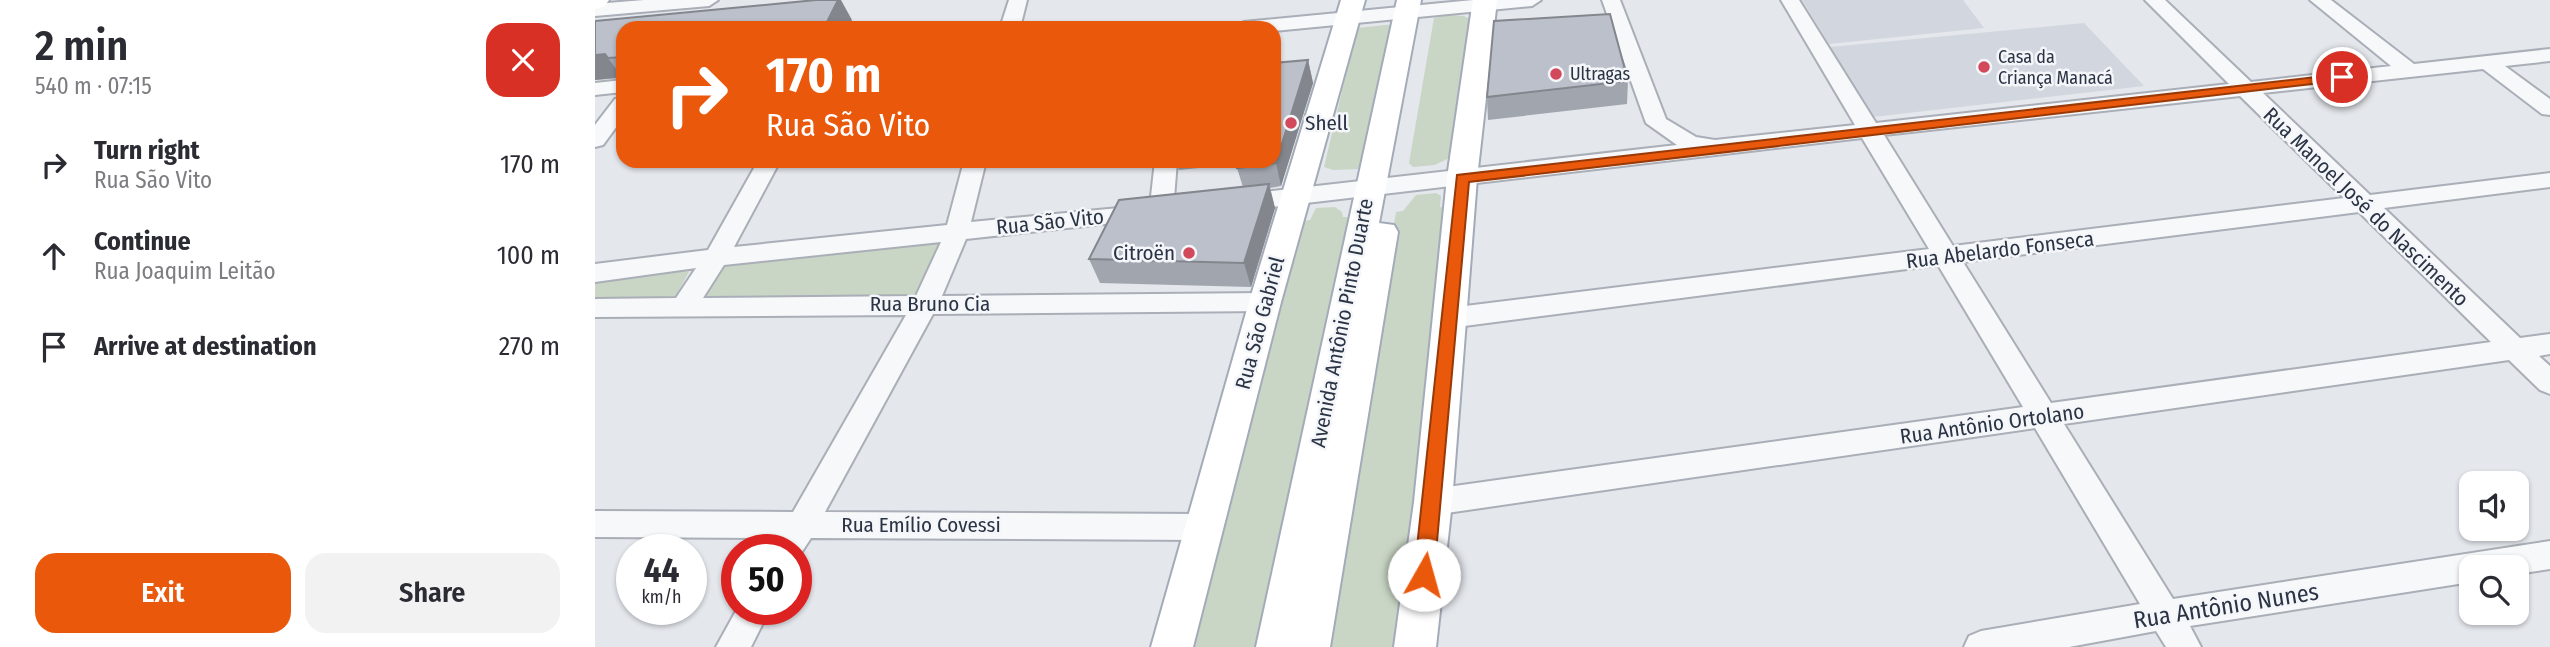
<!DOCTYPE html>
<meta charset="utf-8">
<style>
body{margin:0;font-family:"Fira Sans Condensed",sans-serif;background:#f2f2f3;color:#2b2b33;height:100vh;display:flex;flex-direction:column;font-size:26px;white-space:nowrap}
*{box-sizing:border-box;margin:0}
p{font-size:23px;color:#7c7c81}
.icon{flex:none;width:38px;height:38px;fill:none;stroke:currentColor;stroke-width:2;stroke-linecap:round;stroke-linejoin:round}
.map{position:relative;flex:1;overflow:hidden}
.sheet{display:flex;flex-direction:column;background:#fff;width:595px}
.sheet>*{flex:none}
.banner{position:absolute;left:21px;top:21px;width:665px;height:147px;border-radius:21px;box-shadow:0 2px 5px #0004;background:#ea580c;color:#fff;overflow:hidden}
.tools{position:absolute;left:1864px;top:471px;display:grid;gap:14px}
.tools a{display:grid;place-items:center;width:70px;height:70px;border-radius:14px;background:#fff;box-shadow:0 2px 5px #0004;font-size:35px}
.speed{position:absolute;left:21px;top:534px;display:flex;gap:14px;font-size:35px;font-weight:700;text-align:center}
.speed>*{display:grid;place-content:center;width:91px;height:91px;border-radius:50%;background:#fff;box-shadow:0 2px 5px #0004;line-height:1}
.speed small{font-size:18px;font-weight:400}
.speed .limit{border:10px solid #d22;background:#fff;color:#111}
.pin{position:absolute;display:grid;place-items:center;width:60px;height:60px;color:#fff;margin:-30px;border:4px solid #fff;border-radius:50%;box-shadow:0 2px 7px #0007}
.me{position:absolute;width:77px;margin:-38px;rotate:7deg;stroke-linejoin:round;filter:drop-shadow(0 0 5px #0008)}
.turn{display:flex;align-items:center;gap:24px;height:147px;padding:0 35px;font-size:32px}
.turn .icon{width:91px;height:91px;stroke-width:2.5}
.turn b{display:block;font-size:49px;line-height:60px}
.round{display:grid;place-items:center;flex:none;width:74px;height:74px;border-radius:21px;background:#f2f2f3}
.summary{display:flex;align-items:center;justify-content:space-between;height:119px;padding:0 35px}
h1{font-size:42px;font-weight:600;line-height:52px}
.button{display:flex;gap:14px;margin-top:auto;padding:14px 35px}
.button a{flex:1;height:80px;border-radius:21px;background:#ea580c;color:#fff;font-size:28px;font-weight:600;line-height:80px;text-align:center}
.button a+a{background:#f2f2f3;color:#2b2b33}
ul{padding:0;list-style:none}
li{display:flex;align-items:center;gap:21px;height:91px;padding:0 35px}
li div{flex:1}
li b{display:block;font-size:26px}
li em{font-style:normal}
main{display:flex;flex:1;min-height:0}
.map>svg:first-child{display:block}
.built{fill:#d2d6de}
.green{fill:#c9d6c5}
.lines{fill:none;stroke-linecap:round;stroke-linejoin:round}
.minor-casing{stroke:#a9aeb7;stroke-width:4}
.major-casing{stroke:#a3abb8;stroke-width:4}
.minor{fill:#f7f8fa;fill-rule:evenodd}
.major{fill:#fff;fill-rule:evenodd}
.wall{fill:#a1a5ae}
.shaded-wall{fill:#83868d}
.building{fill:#bbc0ca;stroke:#83868d;stroke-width:2}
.route{fill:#ea580c;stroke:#983908;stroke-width:2}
.poi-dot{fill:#d1495b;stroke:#f4f6f9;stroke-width:2.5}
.labels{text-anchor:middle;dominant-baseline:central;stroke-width:5;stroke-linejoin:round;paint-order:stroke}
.far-poi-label{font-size:18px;fill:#2b3445;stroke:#f4f6f9;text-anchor:start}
.poi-label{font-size:21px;fill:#2b3445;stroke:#f4f6f9;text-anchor:start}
.street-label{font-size:21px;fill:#2b3445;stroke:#f4f6f9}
.near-street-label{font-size:24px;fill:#2b3445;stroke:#f4f6f9}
</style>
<main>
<section class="sheet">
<div class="summary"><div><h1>2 min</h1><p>540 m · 07:15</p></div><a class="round" style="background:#d93025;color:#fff"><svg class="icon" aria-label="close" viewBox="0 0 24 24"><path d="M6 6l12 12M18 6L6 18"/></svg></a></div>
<ul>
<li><svg class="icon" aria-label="right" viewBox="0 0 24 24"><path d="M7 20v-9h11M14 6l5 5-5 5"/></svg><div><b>Turn right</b><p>Rua São Vito</p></div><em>170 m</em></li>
<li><svg class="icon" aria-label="ahead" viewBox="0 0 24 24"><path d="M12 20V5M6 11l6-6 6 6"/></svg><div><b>Continue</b><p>Rua Joaquim Leitão</p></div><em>100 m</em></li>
<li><svg class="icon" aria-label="arrive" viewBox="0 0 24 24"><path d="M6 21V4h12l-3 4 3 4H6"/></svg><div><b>Arrive at destination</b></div><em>270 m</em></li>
</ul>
<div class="button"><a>Exit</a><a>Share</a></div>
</section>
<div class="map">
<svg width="1955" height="647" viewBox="0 0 1955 647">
<rect width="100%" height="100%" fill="#e4e7ec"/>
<path class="built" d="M1207,0H1368L1389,28L1234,44Z
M1489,23L1549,86L1278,117L1235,47Z"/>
<path class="green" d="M854,15L869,16L876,20L860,155L840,165L818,167L814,163L839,18Z
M800,24L766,169L738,170L729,167L762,28Z
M841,193L846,196L845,207L851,208L801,647H730L801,212L808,211L821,195Z
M740,207L747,212L748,217H754L667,647H599L708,221L715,220L721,208Z
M349,240L321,298L106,301L128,263Z
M95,270L78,301L0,300V279Z"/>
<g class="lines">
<defs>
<path id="minor" d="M49,0H123L114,6L0,16V4Z
M414,0H432L425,28H405Z
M878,0H946L937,6L679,31V28H639L649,22Z
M1007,0H1025L1071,119L1101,137L1120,140L1260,125L1186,0H1204L1281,123L1634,84L1550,0H1570L1656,82L1796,66L1715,0H1736L1819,64L1955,49V61L1910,66L1955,99V115L1947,114L1888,69L1668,93L1775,195L1955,173V187L1789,208L1925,338L1955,334V354L1944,356L1955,366V394L1945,390L1914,360L1469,424L1578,599L1955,541V569L1922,574V567H1876V582L1595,626L1606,647H1571L1561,631L1474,647H1369L1374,636L1386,631L1545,604L1440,428L838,515L827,511L823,502L827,493L838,489L1428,407L1343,265L854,328L845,325L841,318L845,311L854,308L1334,249L1267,138L642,211L634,208L630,203L634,198L642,195L1082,145L1051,123ZM1645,96L1749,198L1358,246L1289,135ZM1764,212L1896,342L1456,403L1368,262Z
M28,80V92L0,95V83Z
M28,98V118L8,145L0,147V125L20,99Z
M163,161H185L139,247L352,225L369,161H391L376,222L555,205L560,161H582L578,211L574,217L371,239L347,296L670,293L679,295L683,302L679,309L670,311L338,314L230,512L609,514L620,518L624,527L620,536L609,540L216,538L201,561V550H178L183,538L0,537V511L198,512L311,315L0,317V299L81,298L101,268L0,282V264L113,250ZM346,242L321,296L108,298L129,265Z
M142,609H175L156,647H121Z"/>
<path id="major" d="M0,0H14L9,7L0,9Z
M746,0H770L686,302L598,647H556L654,302Z
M802,0H826L784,223L799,225L803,232L735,647H661Z
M878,0H902L882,178L857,502L841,647H799L819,502L852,178Z"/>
</defs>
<use href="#minor" class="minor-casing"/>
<use href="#major" class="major-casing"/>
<use href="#minor" class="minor"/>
<use href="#major" class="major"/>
</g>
<path class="wall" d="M257,20L28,28V78L0,80V21Z
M713,60L718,83L686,186L675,188L680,208L656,287L505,283L494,259L648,187L642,168L643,164L584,170L581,161H679Z
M1033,81L1032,104L893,120L892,97Z"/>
<path class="shaded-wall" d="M243,0H246L257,20L253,28H229Z
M10,54L27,77L0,80V55Z
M713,60L718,83L686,186L681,163Z
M674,184L680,208L656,287L649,263Z"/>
<path class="building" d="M221,0H243L229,28H28V57L13,58L10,54L0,55V21Z
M1015,14L1033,81L892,97L899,21Z
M713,60L681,163L642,168L643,161H679V63Z
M674,184L649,263L494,259L524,200Z"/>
<path class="route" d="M1747,74L1754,77L1752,80L874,182L839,575L836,581L829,584L822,581L819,575L862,175Z"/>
<g class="poi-dot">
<circle cx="1389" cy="67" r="7"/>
<circle cx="961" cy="74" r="7"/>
<circle cx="696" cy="123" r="7"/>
<circle cx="594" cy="253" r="7"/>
</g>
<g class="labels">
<g class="far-poi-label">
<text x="1403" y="57">Casa da<tspan x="1403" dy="21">Criança Manacá</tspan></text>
<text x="975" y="74">Ultragas</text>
</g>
<g class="poi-label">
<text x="710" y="123">Shell</text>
<text x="580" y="253" text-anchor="end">Citroën</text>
</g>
<g class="street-label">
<text transform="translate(1771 207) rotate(44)">Rua Manoel José do Nascimento</text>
<text transform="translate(455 222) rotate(-6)">Rua São Vito</text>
<text transform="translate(1405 250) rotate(-7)">Rua Abelardo Fonseca</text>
<text x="335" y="304">Rua Bruno Cia</text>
<text transform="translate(665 323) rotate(-75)">Rua São Gabriel</text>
<text transform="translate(747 323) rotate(-79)">Avenida Antônio Pinto Duarte</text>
<text transform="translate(1397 424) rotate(-8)">Rua Antônio Ortolano</text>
<text x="326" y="525">Rua Emílio Covessi</text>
</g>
<g class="near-street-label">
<text transform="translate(1631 606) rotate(-9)">Rua Antônio Nunes</text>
</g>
</g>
</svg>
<div class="tools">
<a><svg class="icon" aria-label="sound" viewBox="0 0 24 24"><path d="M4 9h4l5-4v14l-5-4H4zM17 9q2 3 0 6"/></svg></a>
<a><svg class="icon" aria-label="search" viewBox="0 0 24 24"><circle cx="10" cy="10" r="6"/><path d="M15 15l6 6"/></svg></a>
</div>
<div class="speed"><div>44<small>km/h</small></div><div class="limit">50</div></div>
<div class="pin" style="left:1747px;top:77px;background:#d93025"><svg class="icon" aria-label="arrive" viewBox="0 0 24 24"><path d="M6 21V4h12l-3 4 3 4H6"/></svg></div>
<svg class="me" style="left:829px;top:575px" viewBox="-20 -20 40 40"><circle r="19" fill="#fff"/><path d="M0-13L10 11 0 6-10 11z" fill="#ea580c"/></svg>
<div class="banner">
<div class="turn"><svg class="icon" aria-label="right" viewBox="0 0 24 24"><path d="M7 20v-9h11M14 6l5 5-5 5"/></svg><div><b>170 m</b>Rua São Vito</div></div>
</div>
</div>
</main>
